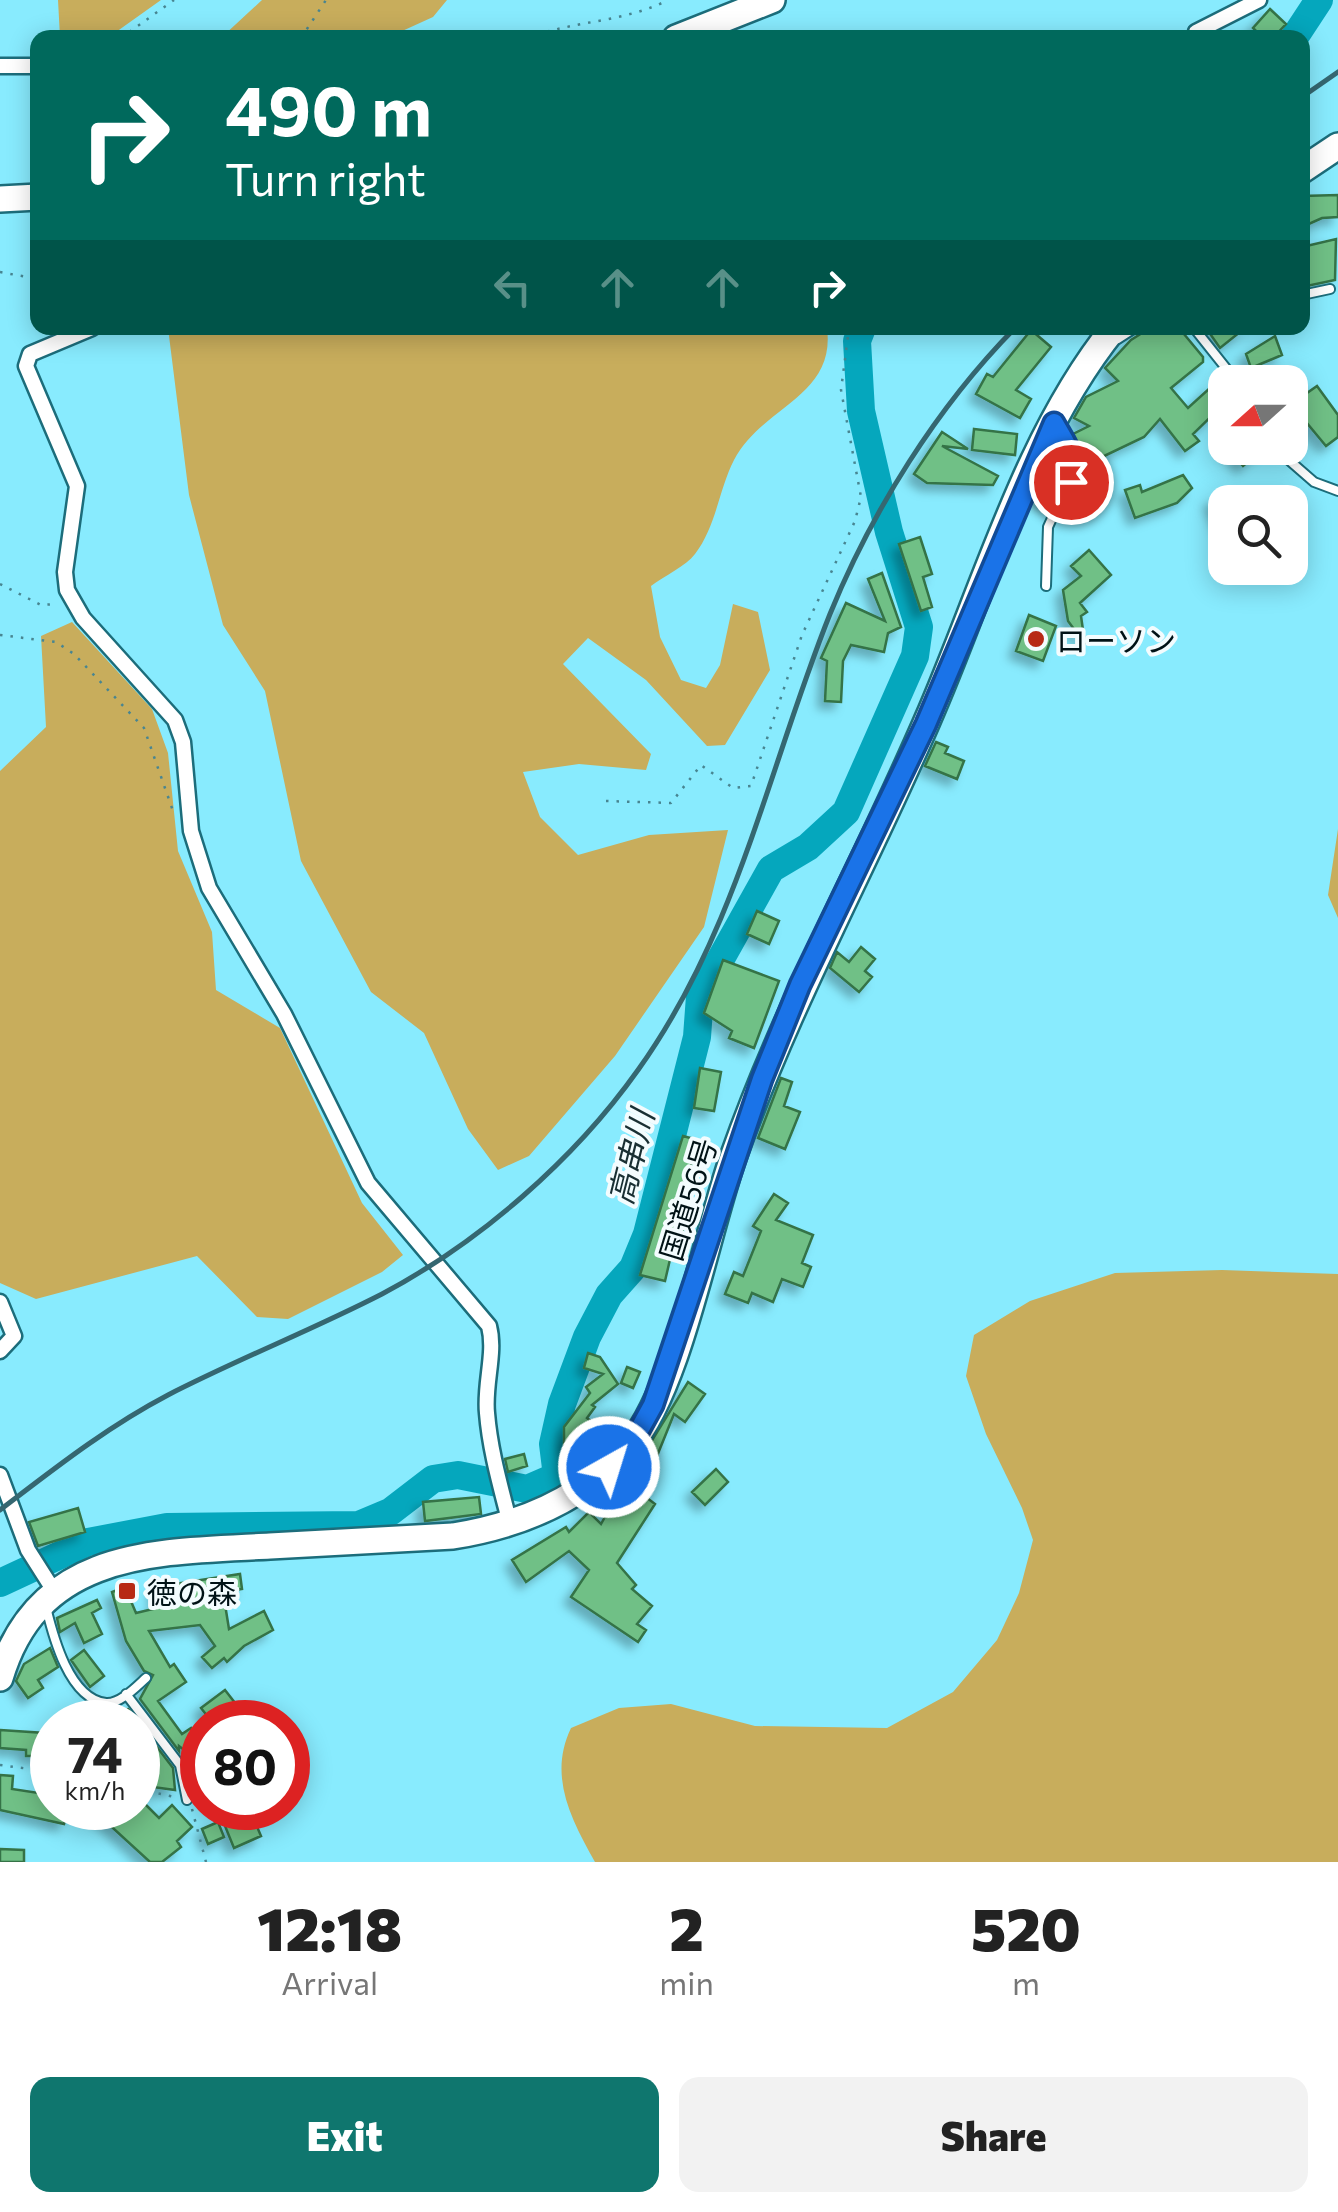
<!DOCTYPE html>
<meta charset="utf-8">
<style>
body{margin:0;font-family:Commissioner,"Noto Sans JP",sans-serif;background:#f2f2f2;color:#222;height:100vh;display:flex;flex-direction:column;font-size:38px;white-space:nowrap}
*{box-sizing:border-box;margin:0}
p{font-size:32px;color:#767676}
.icon{flex:none;width:55px;height:55px;fill:none;stroke:currentColor;stroke-width:2;stroke-linecap:round;stroke-linejoin:round}
.map{position:relative;height:1862px;overflow:hidden}
.drawer{display:flex;flex-direction:column;background:#fff;flex:1}
.drawer>*{flex:none}
.hud{position:absolute;left:30px;top:30px;width:1280px;height:305px;border-radius:20px;box-shadow:0 5px 25px #0003;background:#00695c;color:#fff;overflow:hidden}
.needle{width:65px;rotate:249deg}
.controls{position:absolute;left:1208px;top:365px;display:grid;gap:20px}
.controls a{display:grid;place-items:center;width:100px;height:100px;border-radius:20px;background:#fff;box-shadow:0 5px 25px #0003;font-size:50px}
.speed{position:absolute;left:30px;top:1700px;display:flex;gap:20px;font-size:50px;font-weight:700;text-align:center}
.speed>*{display:grid;place-content:center;width:130px;height:130px;border-radius:50%;background:#fff;box-shadow:0 5px 25px #0003;line-height:1}
.speed small{font-size:25px;font-weight:400}
.speed .limit{border:15px solid #d22;background:#fff;color:#111}
.pin{position:absolute;display:grid;place-items:center;width:85px;height:85px;color:#fff;margin:-42px;border:5px solid #fff;border-radius:50%;box-shadow:0 2px 10px #0007}
.me{position:absolute;width:110px;margin:-55px;rotate:39deg;stroke-linejoin:round;filter:drop-shadow(0 0 8px #0008)}
.turn{display:flex;align-items:center;gap:35px;height:210px;padding:0 30px;font-size:45px}
.turn .icon{width:130px;height:130px;stroke-width:2.5}
.turn b{display:block;font-size:70px;line-height:85px}
.lanes{display:flex;align-items:center;height:95px;padding:0 30px;background:#0003;justify-content:center;gap:50px;direction:ltr}
.lanes .off{opacity:.35}
.eta{display:flex;justify-content:space-evenly;align-items:center;height:170px;text-align:center}
.eta b{font-size:60px;font-weight:800;line-height:70px}
.primary-button{display:flex;gap:20px;margin-top:auto;padding:20px 30px}
.primary-button a{flex:1;height:115px;border-radius:20px;background:#0f766e;color:#fff;font-size:40px;font-weight:800;line-height:115px;text-align:center}
.primary-button a+a{background:#f2f2f2;color:#222}
.map>svg:first-child{display:block}
.green{fill:#c8ad5c}
.lines{fill:none;stroke-linecap:round;stroke-linejoin:round}
.river{stroke:#05a7bd;stroke-width:28}
.building{fill:#70c086;stroke:#347347;stroke-width:2.5;filter:url(#shadow)}
.lane-casing{stroke:#1c6d7b;stroke-width:12}
.street-casing{stroke:#1c6d7b;stroke-width:19}
.highway-casing{stroke:#1c6d7b;stroke-width:30}
.path{stroke:#488591;stroke-width:2.5;stroke-dasharray:2.5 8;stroke-linecap:butt}
.lane{stroke:#fff;stroke-width:8}
.street{stroke:#fff;stroke-width:14}
.highway{stroke:#fff;stroke-width:25}
.rail{stroke:#356771;stroke-width:5}
.route-casing{stroke:#114b97;stroke-width:25}
.route{stroke:#1a73e8;stroke-width:18}
.poi-dot{fill:#b72a15;stroke:#f3fcfe;stroke-width:4}
.labels{text-anchor:middle;dominant-baseline:central;stroke-width:8;stroke-linejoin:round;paint-order:stroke}
.poi-label{font-size:30px;fill:#001216;stroke:#f3fcfe;text-anchor:start}
.street-label{font-size:30px;fill:#001216;stroke:#f3fcfe}
.water-label{font-size:32px;font-style:italic;fill:#192f33;stroke:#f3fcfe}
</style>
<div class="map">
<svg width="1338" height="1862" viewBox="0 0 1338 1862">
<defs>
<filter id="shadow"><feDropShadow dx="-7" dy="7" stdDeviation="5" flood-color="#0004"/></filter>
</defs>
<rect width="100%" height="100%" fill="#88ebfe"/>
<path class="green" d="M58,0H161L109,37H60Z
M262,0H447L433,17L389,37H222Z
M168,328H827C836,397 762,406 734,460C719,489 716,527 695,554C686,566 664,576 651,586L660,637L681,680L706,688L720,665L733,604L758,612L770,670L725,745L707,746L646,680L588,638L563,664L651,754L646,770L579,764L523,772L540,817L578,855L649,835L728,830L704,927L615,1056L529,1156L498,1170L468,1129L424,1033L371,992L301,861L265,691L223,625L189,495Z
M72,622L152,709L168,753L178,851L212,932L216,990L280,1028L362,1203L403,1255L382,1272L288,1319L257,1317L197,1256L36,1299L0,1283V771L46,727L41,636Z
M1338,829V918L1328,895Z
M1222,1270L1338,1274V1862H595C571,1819 548,1776 571,1728L619,1708L671,1704L755,1726L887,1728L953,1692L997,1640L1019,1593L1033,1540L1022,1508L986,1434L966,1376L974,1335L1030,1301L1115,1273Z"/>
<g class="lines">
<path class="river" d="M1294,38L1319,0
M0,1583L88,1542L167,1527L359,1525L390,1512L433,1479L458,1475L527,1489L557,1476L553,1444L562,1404L587,1337L609,1295L633,1268L647,1234L697,1037L700,996L771,869L808,847L846,812L915,656L919,627L889,532L861,411L857,341L862,328"/>
</g>
<path class="building" d="M1270,9L1286,24L1273,38H1263L1253,28Z
M1338,195V217L1322,218L1302,227V196Z
M1336,239L1335,280L1302,287V247Z
M1150,328H1170L1174,333L1179,328L1203,357V362L1171,388L1188,408L1211,387L1225,403L1193,434L1199,441L1185,451L1160,419L1144,437L1100,458L1097,452L1085,458L1073,434L1089,426L1074,418L1086,397L1118,381L1105,368L1131,340Z
M1206,328H1245L1220,348Z
M1031,330L1051,347L1016,390L1031,399L1020,418L976,394L987,374L993,377Z
M1275,336L1282,355L1251,368L1246,354Z
M1317,386L1338,415V437L1326,446L1301,416L1290,424V405Z
M974,429L1017,434L1015,455L972,450Z
M942,432L968,449L942,446L998,476L993,485L927,483L914,474Z
M1227,448H1264L1243,466Z
M1052,462L1066,469L1050,505L1035,499Z
M1183,475L1192,488L1177,503L1135,518L1125,490L1140,485L1142,492Z
M1225,495V532L1211,501Z
M920,537L932,574L923,577L932,607L921,611L899,544Z
M1089,550L1111,575L1080,603L1087,612L1081,616L1085,644L1068,621L1063,590L1081,576L1071,566Z
M882,573L901,627L888,633L884,652L851,645L843,661L841,702L825,701L827,661L821,658L846,603L885,621L868,579Z
M1029,615L1056,626L1043,661L1016,651Z
M936,742L948,747L945,753L964,761L957,779L925,766Z
M757,911L779,921L769,944L747,934Z
M861,947L875,959L865,971L872,977L859,992L830,968L837,952L849,962Z
M723,960L779,981L754,1048L729,1038L732,1031L704,1013Z
M700,1068L721,1072L714,1111L694,1108Z
M781,1078L792,1082L784,1106L800,1112L785,1149L758,1138Z
M683,1136L705,1142L701,1157L694,1155L675,1220L685,1223L680,1240L675,1238L665,1281L640,1275Z
M774,1194L788,1203L776,1220L813,1235L802,1263L811,1267L803,1287L782,1279L773,1302L752,1293L748,1303L725,1294L734,1272L743,1276L761,1231L753,1226Z
M588,1353L600,1357L618,1384L592,1405L595,1407L587,1418L606,1433L592,1451L596,1454L581,1469L571,1458L575,1454L564,1445V1427L590,1393L586,1387L603,1374L584,1368Z
M627,1367L640,1372L633,1388L621,1383Z
M688,1382L705,1394L685,1422L674,1414L657,1456L646,1450Z
M524,1454L527,1466L508,1472L505,1459Z
M716,1469L728,1482L705,1505L692,1492Z
M625,1481L655,1504L617,1563L636,1585L632,1589L652,1606L637,1624L646,1630L638,1642L571,1597L589,1570L569,1551L526,1582L512,1560L566,1527L569,1532L589,1512L601,1524Z
M479,1497L481,1514L425,1521L423,1502Z
M78,1508L85,1532L38,1546L29,1522Z
M240,1574L242,1589L223,1592L229,1629L264,1611L273,1630L244,1646L227,1662L224,1658L212,1668L202,1657L215,1646L200,1625L149,1631L170,1667L174,1664L186,1682L158,1701L182,1734L191,1728L202,1747V1764L179,1746V1751L140,1699L153,1675L144,1671L126,1641L112,1592L125,1587L136,1613L157,1608L155,1587Z
M97,1600L101,1608L92,1613L102,1634L84,1643L75,1623L60,1632L57,1618Z
M50,1648L58,1667L38,1680L43,1688L28,1698L16,1681L24,1664Z
M84,1650L104,1676L90,1687L71,1660Z
M225,1690L239,1708L220,1722H212L201,1708Z
M128,1709L173,1768L175,1790L138,1785V1722H105Z
M0,1730L45,1733V1756H26V1750L0,1748Z
M0,1775L13,1776L12,1789L52,1795V1808H68L64,1824L0,1810Z
M138,1797L159,1818L172,1805L192,1827L177,1841L181,1847L162,1862H150L91,1808H138Z
M252,1815L261,1836L234,1848L225,1826Z
M218,1822L224,1837L208,1844L202,1829Z
M0,1849L24,1850V1862H0Z"/>
<g class="lines">
<defs>
<path id="lane" d="M1302,295L1330,289
M1194,328L1237,382
M1118,339L1135,328
M1275,448L1314,482L1338,491
M1046,586L1048,527L1075,468L1056,427
M46,1607C53,1636 69,1699 106,1703C120,1704 136,1687 146,1678
M126,1694L180,1765L187,1800"/>
<path id="street" d="M1195,38L1196,32L1259,0
M0,66H38
M92,328L30,354L26,366L77,486L65,572L67,590L83,618L175,720L183,742L191,831L209,888L284,1014L368,1183L489,1326C496,1353 484,1384 487,1413C490,1451 501,1488 510,1524
M0,1302L14,1336L0,1351
M0,1475L28,1550L54,1591"/>
<path id="highway" d="M676,38L772,0
M1302,170L1338,146
M0,199L38,197
M0,1678C38,1548 159,1552 270,1546C331,1543 392,1539 453,1536C521,1525 585,1499 630,1445C680,1385 706,1233 734,1155C787,1005 864,867 927,721C983,594 1026,436 1114,328"/>
</defs>
<use href="#lane" class="lane-casing"/>
<use href="#street" class="street-casing"/>
<use href="#highway" class="highway-casing"/>
<path class="path" d="M121,38L174,0
M301,38L326,0
M527,38C572,21 626,22 668,0
M0,272L38,279
M0,584L41,605L56,604
M0,635L56,642L74,654L144,728L173,811
M606,801L671,803L701,765L733,788L751,786L802,635L855,521L861,497L841,390L849,328
M0,1765L52,1772
M138,1789L175,1797
M192,1809L206,1862"/>
<use href="#lane" class="lane"/>
<use href="#street" class="street"/>
<use href="#highway" class="highway"/>
<path class="rail" d="M1302,97L1338,72
M0,1510C55,1468 107,1427 168,1395C238,1359 312,1330 382,1294C480,1242 574,1160 638,1070C737,932 768,769 830,614C872,511 937,407 1015,328"/>
</g>
<g class="lines">
<defs>
<path id="route" d="M609,1467L632,1443L653,1405L762,1079L800,985L926,724L1054,423C1065,443 1078,458 1071,482"/>
</defs>
<use href="#route" class="route-casing"/>
<use href="#route" class="route"/>
</g>
<g class="poi-dot">
<circle cx="1036" cy="639" r="10"/>
<rect x="117" y="1581" width="20" height="20" rx="5"/>
</g>
<g class="labels">
<g class="poi-label">
<text x="1056" y="639">ローソン</text>
<text x="147" y="1591">徳の森</text>
</g>
<g class="street-label">
<text transform="translate(687 1199) rotate(-73)">国道56号</text>
</g>
<g class="water-label">
<text transform="translate(630 1157) rotate(-76)">高串川</text>
</g>
</g>
</svg>
<div class="controls">
<a><svg class="needle" viewBox="-14 -14 28 28"><path d="M0-13l5 13h-10z" fill="#e53935"/><path d="M0 13l5-13h-10z" fill="#767676"/></svg></a>
<a><svg class="icon" aria-label="search" viewBox="0 0 24 24"><circle cx="10" cy="10" r="6"/><path d="M15 15l6 6"/></svg></a>
</div>
<div class="speed"><div>74<small>km/h</small></div><div class="limit">80</div></div>
<div class="pin" style="left:1071px;top:482px;background:#d93025"><svg class="icon" aria-label="arrive" viewBox="0 0 24 24"><path d="M6 21V4h12l-3 4 3 4H6"/></svg></div>
<svg class="me" style="left:609px;top:1467px" viewBox="-20 -20 40 40"><circle r="17" fill="#1a73e8" stroke="#fff" stroke-width="3"/><path d="M0-11L8 9 0 5-8 9z" fill="#fff"/></svg>
<div class="hud">
<div class="turn"><svg class="icon" aria-label="right" viewBox="0 0 24 24"><path d="M7 20v-9h11M14 6l5 5-5 5"/></svg><div><b>490 m</b>Turn right</div></div>
<div class="lanes"><svg class="icon off" aria-label="left" viewBox="0 0 24 24"><path d="M17 20v-9H6M10 6l-5 5 5 5"/></svg><svg class="icon off" aria-label="ahead" viewBox="0 0 24 24"><path d="M12 20V5M6 11l6-6 6 6"/></svg><svg class="icon off" aria-label="ahead" viewBox="0 0 24 24"><path d="M12 20V5M6 11l6-6 6 6"/></svg><svg class="icon" aria-label="right" viewBox="0 0 24 24"><path d="M7 20v-9h11M14 6l5 5-5 5"/></svg></div>
</div>
</div>
<section class="drawer">
<div class="eta">
<div><b>12:18</b><p>Arrival</p></div>
<div><b>2</b><p>min</p></div>
<div><b>520</b><p>m</p></div>
</div>
<div class="primary-button"><a>Exit</a><a>Share</a></div>
</section>
